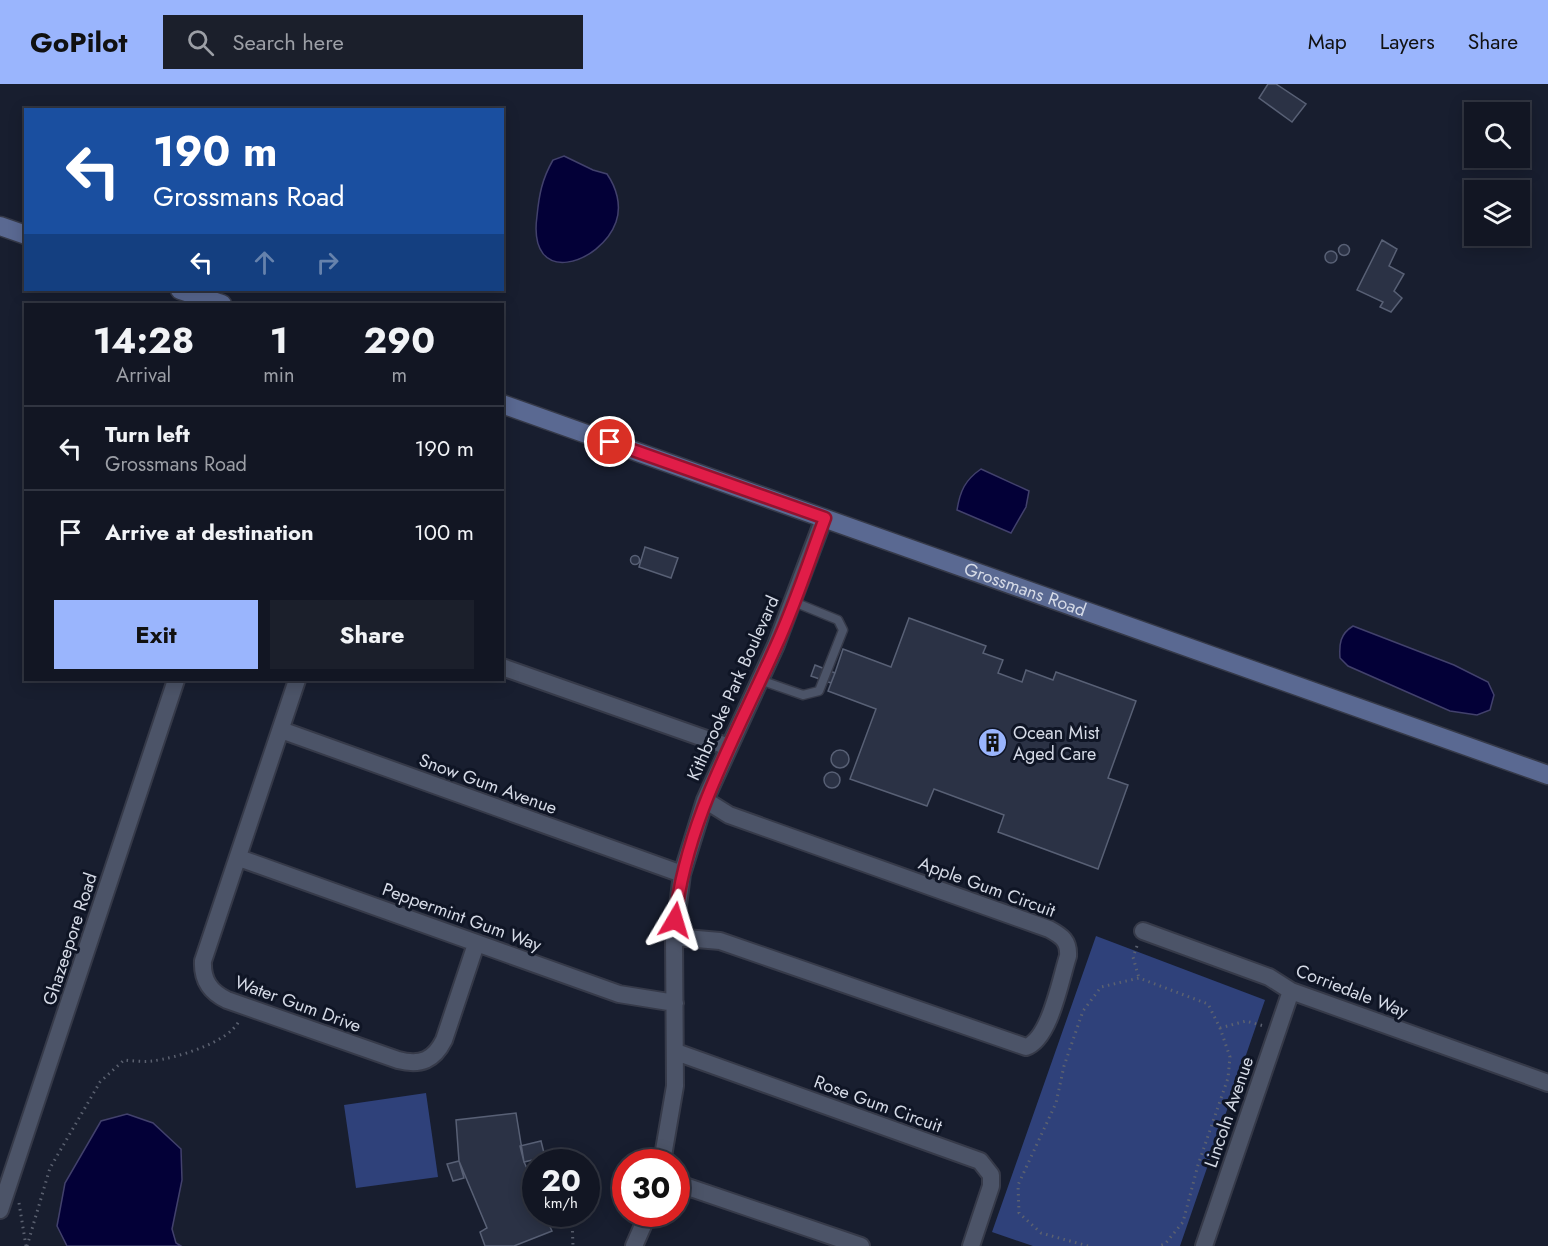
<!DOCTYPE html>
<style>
body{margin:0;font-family:Jost,sans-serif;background:#1b1f2b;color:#f1f3f6;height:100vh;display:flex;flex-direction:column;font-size:22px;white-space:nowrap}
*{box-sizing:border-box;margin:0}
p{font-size:20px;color:#9c9fa6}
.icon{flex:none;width:33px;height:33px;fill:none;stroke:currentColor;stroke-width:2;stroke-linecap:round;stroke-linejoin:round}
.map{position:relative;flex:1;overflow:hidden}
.sheet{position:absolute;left:24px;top:219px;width:480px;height:378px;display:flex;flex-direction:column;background:#121623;border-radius:0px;box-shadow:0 3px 15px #0003,0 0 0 2px #313541}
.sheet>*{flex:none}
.guide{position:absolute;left:24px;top:24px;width:480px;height:183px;border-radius:0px;box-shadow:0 3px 15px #0003,0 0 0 2px #313541;background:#1a4fa0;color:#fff;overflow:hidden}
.tools{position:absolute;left:1464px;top:18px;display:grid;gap:12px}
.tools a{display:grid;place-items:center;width:66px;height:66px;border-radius:0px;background:#121623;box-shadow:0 3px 15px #0003,0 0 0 2px #313541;font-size:30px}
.speed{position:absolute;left:522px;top:1065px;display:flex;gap:12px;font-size:30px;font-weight:700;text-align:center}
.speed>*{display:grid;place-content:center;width:78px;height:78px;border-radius:50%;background:#121623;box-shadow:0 3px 15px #0003,0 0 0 2px #313541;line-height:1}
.speed small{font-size:15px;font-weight:400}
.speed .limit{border:9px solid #d22;background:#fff;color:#111}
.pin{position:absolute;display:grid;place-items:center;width:51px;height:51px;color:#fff;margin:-26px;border:3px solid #fff;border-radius:50%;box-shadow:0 2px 6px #0007}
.me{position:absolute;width:66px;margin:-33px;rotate:7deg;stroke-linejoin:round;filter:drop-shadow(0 0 4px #0008)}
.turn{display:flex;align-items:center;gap:21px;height:126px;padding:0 30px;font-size:27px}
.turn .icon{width:78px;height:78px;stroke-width:2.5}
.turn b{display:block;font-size:42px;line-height:51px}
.lanes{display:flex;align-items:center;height:57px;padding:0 30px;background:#0003;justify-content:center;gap:30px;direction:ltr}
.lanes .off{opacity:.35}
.eta{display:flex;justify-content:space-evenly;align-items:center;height:102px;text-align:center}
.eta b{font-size:36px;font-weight:700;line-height:42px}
.button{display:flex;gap:12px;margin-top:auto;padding:12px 30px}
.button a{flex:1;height:69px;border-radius:0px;background:#9ab5fd;color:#111;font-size:24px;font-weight:700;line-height:69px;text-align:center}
.button a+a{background:#1b1f2b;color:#f1f3f6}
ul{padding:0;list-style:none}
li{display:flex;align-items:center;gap:18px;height:84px;padding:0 30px;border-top:2px solid #313541}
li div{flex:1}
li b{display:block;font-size:22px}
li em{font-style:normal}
header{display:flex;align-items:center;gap:36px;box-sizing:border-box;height:84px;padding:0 30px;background:#9ab5fd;color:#111}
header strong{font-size:28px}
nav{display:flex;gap:33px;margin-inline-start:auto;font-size:21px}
.search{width:420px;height:54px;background:#1b1f2b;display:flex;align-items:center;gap:15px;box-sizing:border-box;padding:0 21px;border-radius:0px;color:#9c9fa6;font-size:22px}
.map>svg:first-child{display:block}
.green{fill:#2f417a}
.water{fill:#030037;stroke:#42416c;stroke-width:1.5}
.building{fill:#2b3245;stroke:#586075;stroke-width:1.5}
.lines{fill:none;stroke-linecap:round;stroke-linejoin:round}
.lane-casing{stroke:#363a49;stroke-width:11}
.street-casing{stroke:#363a49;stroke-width:20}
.secondary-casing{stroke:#363a49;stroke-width:21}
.path{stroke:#5b6170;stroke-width:3;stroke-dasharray:1.5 4.5;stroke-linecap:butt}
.lane{stroke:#4c5468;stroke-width:8}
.street{stroke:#4c5468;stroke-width:16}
.secondary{stroke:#5a6992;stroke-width:18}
.route-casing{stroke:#92132f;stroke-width:15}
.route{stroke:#e11d48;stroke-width:10}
.labels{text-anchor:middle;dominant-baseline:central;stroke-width:6;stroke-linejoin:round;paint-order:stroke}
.street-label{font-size:18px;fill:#d5dae6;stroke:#0f1525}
.poi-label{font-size:18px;fill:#d5dae6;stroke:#0f1525;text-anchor:start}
</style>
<header>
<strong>GoPilot</strong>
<div class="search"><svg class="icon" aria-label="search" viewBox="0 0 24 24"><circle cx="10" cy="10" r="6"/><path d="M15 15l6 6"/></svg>Search here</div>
<nav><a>Map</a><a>Layers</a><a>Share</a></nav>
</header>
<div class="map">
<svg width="1548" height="1162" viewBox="0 0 1548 1162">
<rect width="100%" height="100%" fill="#181e2f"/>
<path class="green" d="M1096,852L1265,916L1180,1162H1033L992,1148Z
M426,1009L438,1093L356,1104L344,1021Z"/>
<path class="water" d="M564,72L593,86L607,90C616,103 622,121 616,138C601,180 527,205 537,132C539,111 542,95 553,76Z
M981,385L1029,407L1026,423L1011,449L957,426C960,407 965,396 981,385Z
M1353,542L1454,581L1488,598L1494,611L1490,626L1477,631L1450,627L1348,582L1340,574C1339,560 1340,550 1353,542Z
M127,1030L153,1039L181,1065L182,1096L172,1145L176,1159L181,1162H67L57,1142L65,1099L101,1037Z"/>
<path class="building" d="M1268,0H1276L1306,20L1292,38L1259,14Z
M1382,156L1397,165L1389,182L1404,190L1394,207L1402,214L1391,228L1380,223L1383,218L1357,206Z
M1338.5 166a5.5 5.5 0 1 1 11 0a5.5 5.5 0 1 1-11 0Z
M1325 173a6 6 0 1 1 12 0a6 6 0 1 1-12 0Z
M645,463L678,474L671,494L639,483Z
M630.5 476a4.5 4.5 0 1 1 9 0a4.5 4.5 0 1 1-9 0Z
M909,534L986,562L983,569L1003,576L998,589L1022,598L1026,586L1053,596L1056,588L1136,617L1108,694L1128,701L1098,785L998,748L1004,731L934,705L927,722L850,695L876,625L828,607L835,589L843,565L891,583Z
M815,581L835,589L831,599L811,592Z
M831 675a9 9 0 1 1 18 0a9 9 0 1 1-18 0Z
M824 696a8 8 0 1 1 16 0a8 8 0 1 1-16 0Z
M516,1029L524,1078L536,1103V1130H544L552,1147L514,1162H485L480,1148L487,1144L459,1077L456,1036Z
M541,1057L545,1073L524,1078L520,1062Z
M459,1077L464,1094L453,1097L447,1080Z"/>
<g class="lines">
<defs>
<path id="lane" d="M760,596L803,611L819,607L843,546L838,536L794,518"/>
<path id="street" d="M502,583L729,663
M297,596L203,877C202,896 210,908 227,916L398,976C421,982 434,976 444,956L476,860
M281,646L682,790
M239,774L619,910L675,919
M1143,847L1269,893L1291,907L1548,999
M674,853L720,857L1026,963C1050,955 1060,897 1068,872C1069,857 1062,852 1049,845L729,731L705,716
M676,968L980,1077L991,1091V1102L971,1162
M662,1078L675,1002L674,853L682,790L705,716L776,561L824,434
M676,1099L861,1162
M0,1126L176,596
M634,1162L648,1130
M1204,1162L1291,907"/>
<g id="secondary">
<path d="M0,142L26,151"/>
<path d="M180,206L222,220"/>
<path id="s1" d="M502,320L1548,691"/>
</g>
</defs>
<use href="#lane" class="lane-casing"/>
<use href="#street" class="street-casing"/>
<use href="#secondary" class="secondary-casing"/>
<path class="path" d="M1137,862L1133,873L1139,894
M1220,944L1246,937L1264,942
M19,1119L26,1162
M572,1135L573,1162
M27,1162L50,1084L100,998L124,976C133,977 143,978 152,977C176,974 228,959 239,937
M1088,1162L1041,1149L1019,1129L1018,1101L1056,1019L1064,982L1083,927L1101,903L1139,894L1208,920L1220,944L1230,973L1228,994L1198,1081L1183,1138L1165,1160L1159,1162"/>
<use href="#lane" class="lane"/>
<use href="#street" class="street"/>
<use href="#secondary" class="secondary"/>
</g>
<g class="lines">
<defs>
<path id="route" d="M610,358L825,434C809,477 795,521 776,562C736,652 686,737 675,836"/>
</defs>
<use href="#route" class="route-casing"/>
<use href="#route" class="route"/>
</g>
<defs>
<symbol id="building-disc" viewBox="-11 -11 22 22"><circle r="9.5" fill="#9ab5fd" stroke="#0f1525"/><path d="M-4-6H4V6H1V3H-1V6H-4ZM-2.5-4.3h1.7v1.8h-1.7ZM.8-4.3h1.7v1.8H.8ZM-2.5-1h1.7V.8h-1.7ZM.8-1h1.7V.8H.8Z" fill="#111"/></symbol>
</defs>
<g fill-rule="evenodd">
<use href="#building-disc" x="976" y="642" width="33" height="33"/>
</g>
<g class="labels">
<g class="street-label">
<text stroke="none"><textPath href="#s1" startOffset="555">Grossmans Road</textPath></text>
<text transform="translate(733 604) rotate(-66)">Kithbrooke Park Boulevard</text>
<text transform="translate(488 700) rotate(20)">Snow Gum Avenue</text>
<text transform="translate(987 803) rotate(20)">Apple Gum Circuit</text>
<text transform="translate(462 833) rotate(20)">Peppermint Gum Way</text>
<text transform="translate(70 855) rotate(-72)">Ghazeepore Road</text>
<text transform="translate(1352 907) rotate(21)">Corriedale Way</text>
<text transform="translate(298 920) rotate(20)">Water Gum Drive</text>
<text transform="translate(878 1020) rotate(20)">Rose Gum Circuit</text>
<text transform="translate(1229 1028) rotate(-71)">Lincoln Avenue</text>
</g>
<g class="poi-label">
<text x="1013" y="649">Ocean Mist<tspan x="1013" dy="21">Aged Care</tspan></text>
</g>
</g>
</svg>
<div class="tools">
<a><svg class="icon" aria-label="search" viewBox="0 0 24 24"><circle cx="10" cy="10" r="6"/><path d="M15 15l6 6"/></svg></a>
<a><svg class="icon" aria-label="layers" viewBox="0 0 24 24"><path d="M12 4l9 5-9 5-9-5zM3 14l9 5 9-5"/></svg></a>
</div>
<div class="speed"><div>20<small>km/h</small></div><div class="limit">30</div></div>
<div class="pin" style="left:610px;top:358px;background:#d93025"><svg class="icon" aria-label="arrive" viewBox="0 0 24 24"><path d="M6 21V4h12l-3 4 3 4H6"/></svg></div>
<svg class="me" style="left:675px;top:836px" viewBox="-20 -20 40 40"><path d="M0-17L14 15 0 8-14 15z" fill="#e11d48" stroke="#fff" stroke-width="4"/></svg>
<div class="guide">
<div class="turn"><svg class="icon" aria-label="left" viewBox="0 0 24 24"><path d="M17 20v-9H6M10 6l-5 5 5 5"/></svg><div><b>190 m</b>Grossmans Road</div></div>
<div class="lanes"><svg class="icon" aria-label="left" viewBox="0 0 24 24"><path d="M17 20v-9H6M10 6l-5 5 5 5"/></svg><svg class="icon off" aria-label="ahead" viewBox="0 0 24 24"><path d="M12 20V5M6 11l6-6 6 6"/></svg><svg class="icon off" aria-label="right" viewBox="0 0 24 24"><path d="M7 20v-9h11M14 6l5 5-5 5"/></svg></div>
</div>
<section class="sheet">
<div class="eta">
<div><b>14:28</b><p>Arrival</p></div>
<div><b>1</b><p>min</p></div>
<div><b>290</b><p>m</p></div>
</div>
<ul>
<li><svg class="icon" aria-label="left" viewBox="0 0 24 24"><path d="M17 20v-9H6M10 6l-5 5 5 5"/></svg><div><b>Turn left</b><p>Grossmans Road</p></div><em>190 m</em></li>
<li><svg class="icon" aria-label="arrive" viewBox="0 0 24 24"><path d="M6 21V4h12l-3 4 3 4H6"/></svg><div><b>Arrive at destination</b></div><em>100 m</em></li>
</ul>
<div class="button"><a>Exit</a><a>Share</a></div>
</section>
</div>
